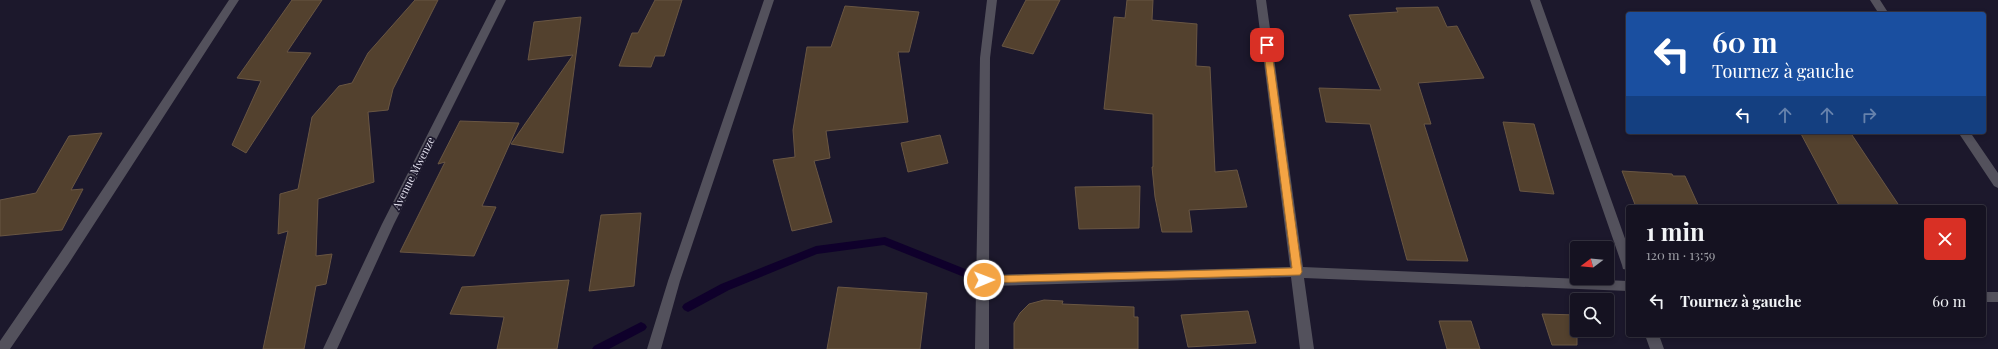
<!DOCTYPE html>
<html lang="fr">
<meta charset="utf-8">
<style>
body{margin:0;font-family:"Playfair Display",serif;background:#22202e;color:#f1f3f6;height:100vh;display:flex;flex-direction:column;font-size:15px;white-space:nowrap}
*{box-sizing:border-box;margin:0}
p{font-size:13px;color:#9d9ea5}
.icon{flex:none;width:22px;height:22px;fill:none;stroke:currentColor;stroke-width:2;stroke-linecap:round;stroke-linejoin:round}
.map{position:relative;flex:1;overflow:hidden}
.details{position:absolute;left:1626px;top:205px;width:360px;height:132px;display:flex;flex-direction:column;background:#151221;border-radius:4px;box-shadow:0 2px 6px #0003,0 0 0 1px #34323f}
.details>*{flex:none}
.guide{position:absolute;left:1626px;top:12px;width:360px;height:122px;border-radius:4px;box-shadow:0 2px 6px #0003,0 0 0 1px #34323f;background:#1a4fa0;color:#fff;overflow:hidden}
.needle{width:26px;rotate:254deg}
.buttons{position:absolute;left:1570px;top:241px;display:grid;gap:8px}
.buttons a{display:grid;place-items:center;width:44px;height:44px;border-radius:4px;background:#151221;box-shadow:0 2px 6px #0003,0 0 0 1px #34323f;font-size:20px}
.pin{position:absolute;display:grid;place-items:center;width:34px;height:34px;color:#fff;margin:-17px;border-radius:8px;box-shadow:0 2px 6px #0006}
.me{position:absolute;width:44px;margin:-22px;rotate:89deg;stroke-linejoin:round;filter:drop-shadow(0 0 3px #0008)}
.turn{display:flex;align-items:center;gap:14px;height:84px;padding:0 20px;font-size:18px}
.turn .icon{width:52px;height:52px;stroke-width:2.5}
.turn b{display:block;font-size:28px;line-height:34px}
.lanes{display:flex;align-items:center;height:38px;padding:0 20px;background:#0003;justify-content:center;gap:20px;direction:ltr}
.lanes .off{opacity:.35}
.round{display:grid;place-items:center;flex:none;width:42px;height:42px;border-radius:4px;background:#22202e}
.headline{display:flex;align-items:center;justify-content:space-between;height:68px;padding:0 20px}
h1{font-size:24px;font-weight:700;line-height:30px}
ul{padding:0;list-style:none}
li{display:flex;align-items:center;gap:12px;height:56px;padding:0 20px}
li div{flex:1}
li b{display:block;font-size:15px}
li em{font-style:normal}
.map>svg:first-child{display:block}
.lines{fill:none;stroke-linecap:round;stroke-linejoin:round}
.stream{fill:#0f002b;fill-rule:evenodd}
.building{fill:#53412e;stroke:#695643}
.minor{fill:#53515c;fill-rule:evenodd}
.route{fill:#f4a444;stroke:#9f6b2c}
.labels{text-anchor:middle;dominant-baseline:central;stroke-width:3.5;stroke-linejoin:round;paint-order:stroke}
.street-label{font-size:11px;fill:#e3e1ef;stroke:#1c182c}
</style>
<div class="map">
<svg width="1998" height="349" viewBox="0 0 1998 349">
<rect width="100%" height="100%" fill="#1c182c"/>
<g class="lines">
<path class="stream" d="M885,237L988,278L989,281L988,284L984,285L884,245L817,254L729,290L692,310L688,312L684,310L682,307L684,304L721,284L816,246Z
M641,322L645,324L647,327L645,330L609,349H592L594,346Z"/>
</g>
<path class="building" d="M292,0H322L287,52L311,53L246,153L232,145L261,81L237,78Z
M415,0H438L393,89L388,110L368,112L374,182L318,199L316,256L332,254L326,284L316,286L304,349H263L288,231L278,234L280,194L298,189L312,117L339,86L352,83L368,53Z
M655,0H682L664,56H655L651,67L619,66L632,33H638Z
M1026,0H1060L1033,54L1002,46Z
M1127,0H1153L1152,20L1197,24L1196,66L1210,67L1215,172L1237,170L1247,207L1189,210L1192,232H1162L1155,197L1152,167H1153V114L1104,109L1114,17L1125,18Z
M845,6L919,12L909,52H898L908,122L826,131L830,158L814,161L832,222L792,231L773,160L795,157L793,130L807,47H831Z
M1438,7L1447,27L1457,26L1484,78L1418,83L1431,124H1424L1468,261L1407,260L1370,124L1326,122L1319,88L1381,90L1349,15L1398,12L1396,8Z
M581,17L563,153L511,144L573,55L528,60L534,22Z
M460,121L519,123L482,206L496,207L474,256L400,252L445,162L438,164Z
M1503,122L1534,124L1554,194L1520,191Z
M1800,132H1850L1900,207H1840Z
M102,133L71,190L83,189L62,230L0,236V200L36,193L69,136Z
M940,135L948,163L908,172L901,143Z
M1622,171L1672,174L1673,176H1685L1699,207H1636Z
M1140,186L1139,228L1079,229L1075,187Z
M641,213L634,286L589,291L601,215Z
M569,280L557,349H497L504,317L450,314L462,287Z
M838,287L927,293L920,349H827Z
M1044,300L1063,301L1062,304L1134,307V317H1138V349H1014V323L1020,313L1029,304Z
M1248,311L1256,343L1188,347L1181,315Z
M1542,314L1577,315V345H1552Z
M1439,321H1471L1480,349H1447Z"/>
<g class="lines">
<path class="minor" d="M229,0H239L69,263L10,349H0V341L59,255Z
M496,0H506L394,224L337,349H323L382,224Z
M764,0H774L680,281L661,349H647L668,281Z
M987,0H997L990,58L989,275L1290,267L1256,0H1266L1303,267L1628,281V291L1304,278L1314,349H1300L1291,277L989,286V349H975L980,58Z
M1530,0H1540L1628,247V270L1623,269L1622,265Z
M1870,0H1880L1889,14H1879Z
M1958,132H1970L1998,173V188L1994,186Z
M1984,292H1998V302H1984Z
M1645,335H1659L1664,349H1650Z"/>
</g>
<path class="route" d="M1267,42L1271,45L1302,272L1300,275L981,283L979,280L981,278L984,276L1292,268L1263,45Z"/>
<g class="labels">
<g class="street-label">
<text transform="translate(413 173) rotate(-63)">Avenue Mwenze</text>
</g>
</g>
</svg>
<div class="buttons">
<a><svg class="needle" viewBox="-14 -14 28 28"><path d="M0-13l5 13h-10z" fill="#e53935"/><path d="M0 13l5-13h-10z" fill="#9d9ea5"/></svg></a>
<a><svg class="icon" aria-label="search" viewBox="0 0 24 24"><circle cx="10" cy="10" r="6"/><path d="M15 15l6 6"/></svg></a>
</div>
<div class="pin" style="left:1267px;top:45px;background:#d93025"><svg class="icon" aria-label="arrive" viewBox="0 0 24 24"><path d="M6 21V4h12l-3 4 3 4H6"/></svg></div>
<svg class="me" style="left:984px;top:280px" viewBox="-20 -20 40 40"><circle r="17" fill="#f4a444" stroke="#fff" stroke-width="3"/><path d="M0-11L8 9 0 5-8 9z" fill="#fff"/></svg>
<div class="guide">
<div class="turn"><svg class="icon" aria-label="left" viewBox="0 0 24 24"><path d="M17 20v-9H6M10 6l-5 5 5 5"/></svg><div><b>60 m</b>Tournez à gauche</div></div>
<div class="lanes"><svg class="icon" aria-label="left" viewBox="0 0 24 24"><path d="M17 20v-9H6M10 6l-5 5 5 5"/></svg><svg class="icon off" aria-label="ahead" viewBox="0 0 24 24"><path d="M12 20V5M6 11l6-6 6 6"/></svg><svg class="icon off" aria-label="ahead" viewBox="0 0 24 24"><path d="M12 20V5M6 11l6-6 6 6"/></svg><svg class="icon off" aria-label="right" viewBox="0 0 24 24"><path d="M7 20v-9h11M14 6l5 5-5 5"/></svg></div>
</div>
<section class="details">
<div class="headline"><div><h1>1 min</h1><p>120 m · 13:59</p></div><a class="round" style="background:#d93025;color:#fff"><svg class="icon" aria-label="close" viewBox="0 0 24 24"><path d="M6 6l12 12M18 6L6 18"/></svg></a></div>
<ul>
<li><svg class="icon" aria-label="left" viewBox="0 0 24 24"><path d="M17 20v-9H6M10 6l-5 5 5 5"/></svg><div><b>Tournez à gauche</b></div><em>60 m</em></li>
</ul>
</section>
</div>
